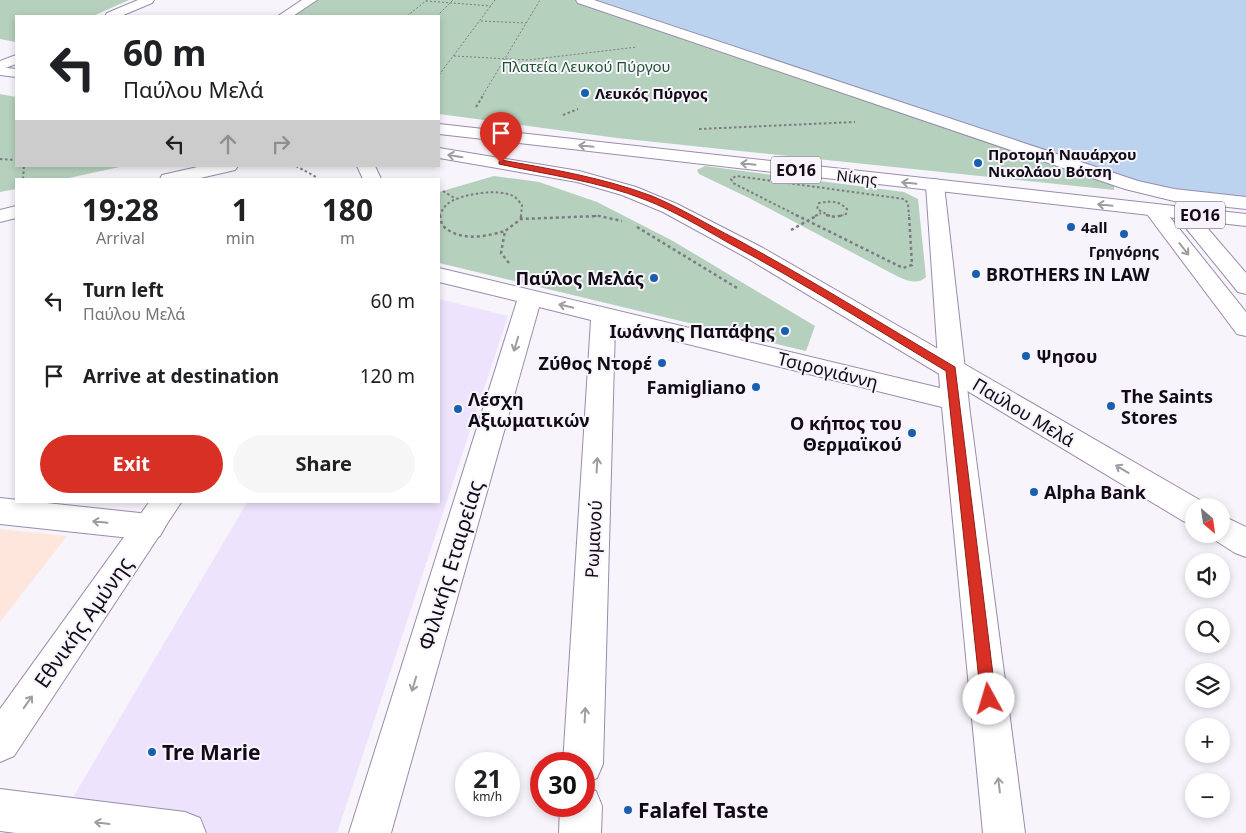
<!DOCTYPE html>
<meta charset="utf-8">
<style>
body{margin:0;font-family:"Noto Sans",sans-serif;background:#f6f6f6;color:#202124;height:100vh;display:flex;flex-direction:column;font-size:19px;white-space:nowrap}
*{box-sizing:border-box;margin:0}
p{font-size:16px;color:#757577}
.icon{flex:none;width:28px;height:28px;fill:none;stroke:currentColor;stroke-width:2;stroke-linecap:round;stroke-linejoin:round}
.map{position:relative;flex:1;overflow:hidden}
.details{position:absolute;left:15px;top:178px;width:425px;height:325px;display:flex;flex-direction:column;background:#fff;border-radius:0px;box-shadow:0 2px 8px #0003}
.details>*{flex:none}
.hud{position:absolute;left:15px;top:15px;width:425px;height:152px;border-radius:0px;box-shadow:0 2px 8px #0003;background:#fff;color:#202124;overflow:hidden}
.needle{width:32px;rotate:151deg}
.fabs{position:absolute;left:1185px;top:498px;display:grid;gap:10px}
.fabs a{display:grid;place-items:center;width:45px;height:45px;border-radius:50%;background:#fff;box-shadow:0 2px 8px #0003;font-size:25px}
.speed{position:absolute;left:455px;top:752px;display:flex;gap:10px;font-size:25px;font-weight:700;text-align:center}
.speed>*{display:grid;place-content:center;width:65px;height:65px;border-radius:50%;background:#fff;box-shadow:0 2px 8px #0003;line-height:1}
.speed small{font-size:12px;font-weight:400}
.speed .limit{border:8px solid #d22;background:#fff;color:#111}
.pin{position:absolute;display:grid;place-items:center;width:42px;height:42px;color:#fff;margin:-51px -21px;border-radius:50% 50% 50% 0;rotate:-45deg;box-shadow:0 0 5px #0007}
.pin .icon{rotate:45deg}
.me{position:absolute;width:55px;margin:-28px;rotate:354deg;stroke-linejoin:round;filter:drop-shadow(0 0 4px #0008)}
.turn{display:flex;align-items:center;gap:18px;height:105px;padding:0 25px;font-size:22px}
.turn .icon{width:65px;height:65px;stroke-width:2.5}
.turn b{display:block;font-size:35px;line-height:42px}
.lanes{display:flex;align-items:center;height:48px;padding:0 25px;background:#0003;justify-content:center;gap:25px;direction:ltr}
.lanes .off{opacity:.35}
.eta{display:flex;justify-content:space-evenly;align-items:center;height:85px;text-align:center}
.eta b{font-size:30px;font-weight:700;line-height:35px}
.primary-button{display:flex;gap:10px;margin-top:auto;padding:10px 25px}
.primary-button a{flex:1;height:58px;border-radius:30px;background:#d93025;color:#fff;font-size:20px;font-weight:700;line-height:58px;text-align:center}
.primary-button a+a{background:#f6f6f6;color:#202124}
ul{padding:0;list-style:none}
li{display:flex;align-items:center;gap:15px;height:75px;padding:0 25px}
li div{flex:1}
li b{display:block;font-size:19px}
li em{font-style:normal}
.map>svg:first-child{display:block}
.built{fill:#ede3fd}
.education{fill:#fee6dc}
.green{fill:#b5d1bd}
.water{fill:#bcd3ef}
.lines{fill:none;stroke-linecap:round;stroke-linejoin:round}
.minor-casing{stroke:#998cac;stroke-width:2}
.major-casing{stroke:#998cac;stroke-width:2}
.path-far2{stroke:#7e7a83;stroke-width:1;stroke-dasharray:2 2;stroke-linecap:butt}
.path-far1{stroke:#7e7a83;stroke-width:2;stroke-dasharray:2.5 2.5;stroke-linecap:butt}
.path{stroke:#7e7a83;stroke-width:2.5;stroke-dasharray:3 3;stroke-linecap:butt}
.minor{fill:#fff;fill-rule:evenodd}
.major{fill:#fff;fill-rule:evenodd}
.oneway{stroke:#9f9da2}
.route{fill:#d93025;stroke:#8d1f18}
.poi-dot{fill:#185fae;stroke:#f7f4fb;stroke-width:2}
.labels{text-anchor:middle;dominant-baseline:central;stroke-width:4;stroke-linejoin:round;paint-order:stroke}
.far-park-label{font-size:15px;fill:#1f5334;stroke:#f7f4fb}
.far-poi-label{font-size:15px;font-weight:bold;fill:#100b16;stroke:#f7f4fb;text-anchor:start}
.far-street-label{font-size:15px;fill:#100b16;stroke:#f7f4fb}
.shield{fill:#f7f4fb;stroke:#55515b;stroke-width:1}
.shield-label{font-size:16px;font-weight:bold;fill:#100b16}
.poi-label{font-size:18px;font-weight:bold;fill:#100b16;stroke:#f7f4fb;text-anchor:start}
.street-label{font-size:18px;fill:#100b16;stroke:#f7f4fb}
.near-street-label{font-size:21px;fill:#100b16;stroke:#f7f4fb}
.near-poi-label{font-size:21px;font-weight:bold;fill:#100b16;stroke:#f7f4fb;text-anchor:start}
</style>
<div class="map">
<svg width="1246" height="833" viewBox="0 0 1246 833">
<rect width="100%" height="100%" fill="#f7f4fb"/>
<path class="built" d="M439,299L508,316L337,833H52L248,501H439Z"/>
<path class="education" d="M0,529L67,536L0,622Z"/>
<path class="green" d="M0,0H129L93,16H16V42L0,39Z
M316,0H598L1112,174L1115,180L1114,190L617,138L439,114V16H290Z
M0,94L16,97V166H124L64,179H16V189L0,192Z
M705,166L904,192L918,199L926,277C916,287 901,278 891,273L749,198L699,174L697,170Z
M494,176L539,182L597,202L673,241L815,326L806,351L439,263V192Z"/>
<path class="water" d="M598,0H1246V198L1158,187L1112,174Z"/>
<g class="lines">
<defs>
<path id="minor" d="M138,0H154L152,3L121,16H105L107,13Z
M302,0H317L293,16H278Z
M576,0H594L1138,181L1174,189L1246,197V209L1174,201L1125,189L578,3Z
M16,55V64L0,70V61Z
M935,179L942,181L944,185L970,413L1025,833H983L942,407L615,326L603,764L597,778L584,784V764H563L591,320L539,307L391,833H349L517,301L439,282V268L940,388L926,185L928,181Z
M1154,204L1161,206L1246,312V336L1237,334L1144,210L1147,206Z
M1184,207L1191,209L1246,273V294L1238,292L1177,217L1174,213L1177,209Z
M0,498L149,514L160,518L165,527L160,536L149,540L0,524Z
M584,786L596,791L602,806L601,833H559L560,806H584Z
M0,789L185,812L200,818L206,833H16L0,831Z"/>
<path id="major" d="M0,67L16,69V77L0,75Z
M439,124L1246,214V226L439,134Z
M439,148L579,171L636,187L677,204L763,248L1205,503L1207,506H1194V525L1183,521L747,258L663,212L622,195L577,182L439,158Z
M202,166H238L235,170L196,179H160L162,175Z
M357,166H375L381,179H363Z
M16,206V218L0,222V210Z
M150,501H182L14,756L0,762V709Z
M1221,515L1246,527V557L1235,553L1210,537L1208,534H1221Z"/>
</defs>
<use href="#minor" class="minor-casing"/>
<use href="#major" class="major-casing"/>
<path class="path-far2" d="M426,1L491,6
M407,16L427,0
M437,16L453,0
M481,21L526,23
M454,56L528,60L637,47
M439,75L495,0
M483,95L540,0"/>
<path class="path-far1" d="M476,107L484,94
M563,115L578,109
M699,129L855,122
M0,159L16,160
M296,166L318,178
M23,179L24,166
M443,191L456,199
M440,216V214C442,211 444,207 447,204C460,194 498,188 513,196C517,198 520,203 522,205L521,216
M594,216H600
M798,216L733,183L731,179L736,176L904,199L908,203L909,216
M815,216L821,213
M830,216L817,209L819,203C831,201 838,200 847,209L846,214L840,216"/>
<path class="path" d="M440,215L442,225C459,242 484,237 505,231
M796,215L903,268L912,265L909,215
M826,215L835,217L844,215
M521,219V215
M637,227L737,288
M791,230L818,215
M509,263L501,253L505,231L521,219L599,216L622,221"/>
<use href="#minor" class="minor"/>
<use href="#major" class="major"/>
</g>
<defs><path id="oneway-shaft" d="M-6 0H5M1.5-3L5.5 0L1.5 3" fill="none" stroke-width="1.6" stroke-linecap="round" stroke-linejoin="round" transform="scale(1.25)"/></defs>
<g class="oneway">
<use href="#oneway-shaft" transform="translate(586 146) rotate(-174)"/>
<use href="#oneway-shaft" transform="translate(455 156) rotate(-171)"/>
<use href="#oneway-shaft" transform="translate(748 164) rotate(-174)"/>
<use href="#oneway-shaft" transform="translate(909 183) rotate(-174)"/>
<use href="#oneway-shaft" transform="translate(1105 205) rotate(-174)"/>
<use href="#oneway-shaft" transform="translate(1184 249) rotate(52)"/>
<use href="#oneway-shaft" transform="translate(566 306) rotate(-167)"/>
<use href="#oneway-shaft" transform="translate(516 344) rotate(107)"/>
<use href="#oneway-shaft" transform="translate(597 465) rotate(-87)"/>
<use href="#oneway-shaft" transform="translate(1122 469) rotate(-149)"/>
<use href="#oneway-shaft" transform="translate(100 522) rotate(-174)"/>
<use href="#oneway-shaft" transform="translate(414 684) rotate(107)"/>
<use href="#oneway-shaft" transform="translate(28 702) rotate(-55)"/>
<use href="#oneway-shaft" transform="translate(585 715) rotate(-87)"/>
<use href="#oneway-shaft" transform="translate(999 785) rotate(-97)"/>
<use href="#oneway-shaft" transform="translate(102 823) rotate(-173)"/>
</g>
<path class="route" d="M501,160C552,169 604,178 652,196C681,208 708,225 736,239C810,279 882,324 955,367L996,699L994,705L989,707L983,705L981,699L946,371C874,328 802,282 727,242C701,227 674,211 646,200C598,181 548,175 499,164V161Z"/>
<g class="poi-dot">
<circle cx="585" cy="93" r="5"/>
<circle cx="978" cy="163" r="5"/>
<circle cx="1071" cy="227" r="5"/>
<circle cx="1124" cy="234" r="5"/>
<circle cx="976" cy="274" r="5"/>
<circle cx="654" cy="278" r="5"/>
<circle cx="785" cy="331" r="5"/>
<circle cx="1026" cy="356" r="5"/>
<circle cx="662" cy="363" r="5"/>
<circle cx="756" cy="387" r="5"/>
<circle cx="1111" cy="406" r="5"/>
<circle cx="458" cy="409" r="5"/>
<circle cx="912" cy="433" r="5"/>
<circle cx="1034" cy="492" r="5"/>
<circle cx="152" cy="752" r="5"/>
<circle cx="628" cy="810" r="5"/>
</g>
<g class="labels">
<g class="far-park-label">
<text x="586" y="66">Πλατεία Λευκού Πύργου</text>
</g>
<g class="far-poi-label">
<text x="595" y="93">Λευκός Πύργος</text>
<text x="988" y="154">Προτομή Ναυάρχου<tspan x="988" dy="17">Νικολάου Βότση</tspan></text>
<text x="1081" y="227">4all</text>
<text x="1124" y="251" text-anchor="middle">Γρηγόρης</text>
</g>
<g class="far-street-label">
<text transform="translate(857 177) rotate(6)">Νίκης</text>
</g>
<g class="shield">
<rect x="771" y="156.5" width="50" height="27" rx="4"/>
<rect x="1175" y="201.5" width="50" height="27" rx="4"/>
</g>
<g class="shield-label">
<text x="796" y="170">ΕΟ16</text>
<text x="1200" y="215">ΕΟ16</text>
</g>
<g class="poi-label">
<text x="986" y="274">BROTHERS IN LAW</text>
<text x="644" y="278" text-anchor="end">Παύλος Μελάς</text>
<text x="775" y="331" text-anchor="end">Ιωάννης Παπάφης</text>
<text x="1036" y="356">Ψησου</text>
<text x="652" y="363" text-anchor="end">Ζύθος Ντορέ</text>
<text x="746" y="387" text-anchor="end">Famigliano</text>
<text x="1121" y="396">The Saints<tspan x="1121" dy="21">Stores</tspan></text>
<text x="468" y="399">Λέσχη<tspan x="468" dy="21">Αξιωματικών</tspan></text>
<text x="902" y="423" text-anchor="end">Ο κήπος του<tspan x="902" dy="21">Θερμαϊκού</tspan></text>
<text x="1044" y="492">Alpha Bank</text>
</g>
<g class="street-label">
<text transform="translate(828 370) rotate(14)">Τσιρογιάννη</text>
<text transform="translate(1024 412) rotate(31)">Παύλου Μελά</text>
<text transform="translate(593 539) rotate(-87)">Ρωμανού</text>
</g>
<g class="near-street-label">
<text transform="translate(450 565) rotate(-73)">Φιλικής Εταιρείας</text>
<text transform="translate(83 622) rotate(-55)">Εθνικής Αμύνης</text>
</g>
<g class="near-poi-label">
<text x="162" y="752">Tre Marie</text>
<text x="638" y="810">Falafel Taste</text>
</g>
</g>
</svg>
<div class="fabs">
<a><svg class="needle" viewBox="-14 -14 28 28"><path d="M0-13l5 13h-10z" fill="#e53935"/><path d="M0 13l5-13h-10z" fill="#757577"/></svg></a>
<a><svg class="icon" aria-label="sound" viewBox="0 0 24 24"><path d="M4 9h4l5-4v14l-5-4H4zM17 9q2 3 0 6"/></svg></a>
<a><svg class="icon" aria-label="search" viewBox="0 0 24 24"><circle cx="10" cy="10" r="6"/><path d="M15 15l6 6"/></svg></a>
<a><svg class="icon" aria-label="layers" viewBox="0 0 24 24"><path d="M12 4l9 5-9 5-9-5zM3 14l9 5 9-5"/></svg></a>
<a>+</a>
<a>−</a>
</div>
<div class="speed"><div>21<small>km/h</small></div><div class="limit">30</div></div>
<div class="pin" style="left:501px;top:163px;background:#d93025"><svg class="icon" aria-label="arrive" viewBox="0 0 24 24"><path d="M6 21V4h12l-3 4 3 4H6"/></svg></div>
<svg class="me" style="left:989px;top:699px" viewBox="-20 -20 40 40"><circle r="19" fill="#fff"/><path d="M0-13L10 11 0 6-10 11z" fill="#d93025"/></svg>
<div class="hud">
<div class="turn"><svg class="icon" aria-label="left" viewBox="0 0 24 24"><path d="M17 20v-9H6M10 6l-5 5 5 5"/></svg><div><b>60 m</b>Παύλου Μελά</div></div>
<div class="lanes"><svg class="icon" aria-label="left" viewBox="0 0 24 24"><path d="M17 20v-9H6M10 6l-5 5 5 5"/></svg><svg class="icon off" aria-label="ahead" viewBox="0 0 24 24"><path d="M12 20V5M6 11l6-6 6 6"/></svg><svg class="icon off" aria-label="right" viewBox="0 0 24 24"><path d="M7 20v-9h11M14 6l5 5-5 5"/></svg></div>
</div>
<section class="details">
<div class="eta">
<div><b>19:28</b><p>Arrival</p></div>
<div><b>1</b><p>min</p></div>
<div><b>180</b><p>m</p></div>
</div>
<ul>
<li><svg class="icon" aria-label="left" viewBox="0 0 24 24"><path d="M17 20v-9H6M10 6l-5 5 5 5"/></svg><div><b>Turn left</b><p>Παύλου Μελά</p></div><em>60 m</em></li>
<li><svg class="icon" aria-label="arrive" viewBox="0 0 24 24"><path d="M6 21V4h12l-3 4 3 4H6"/></svg><div><b>Arrive at destination</b></div><em>120 m</em></li>
</ul>
<div class="primary-button"><a>Exit</a><a>Share</a></div>
</section>
</div>
